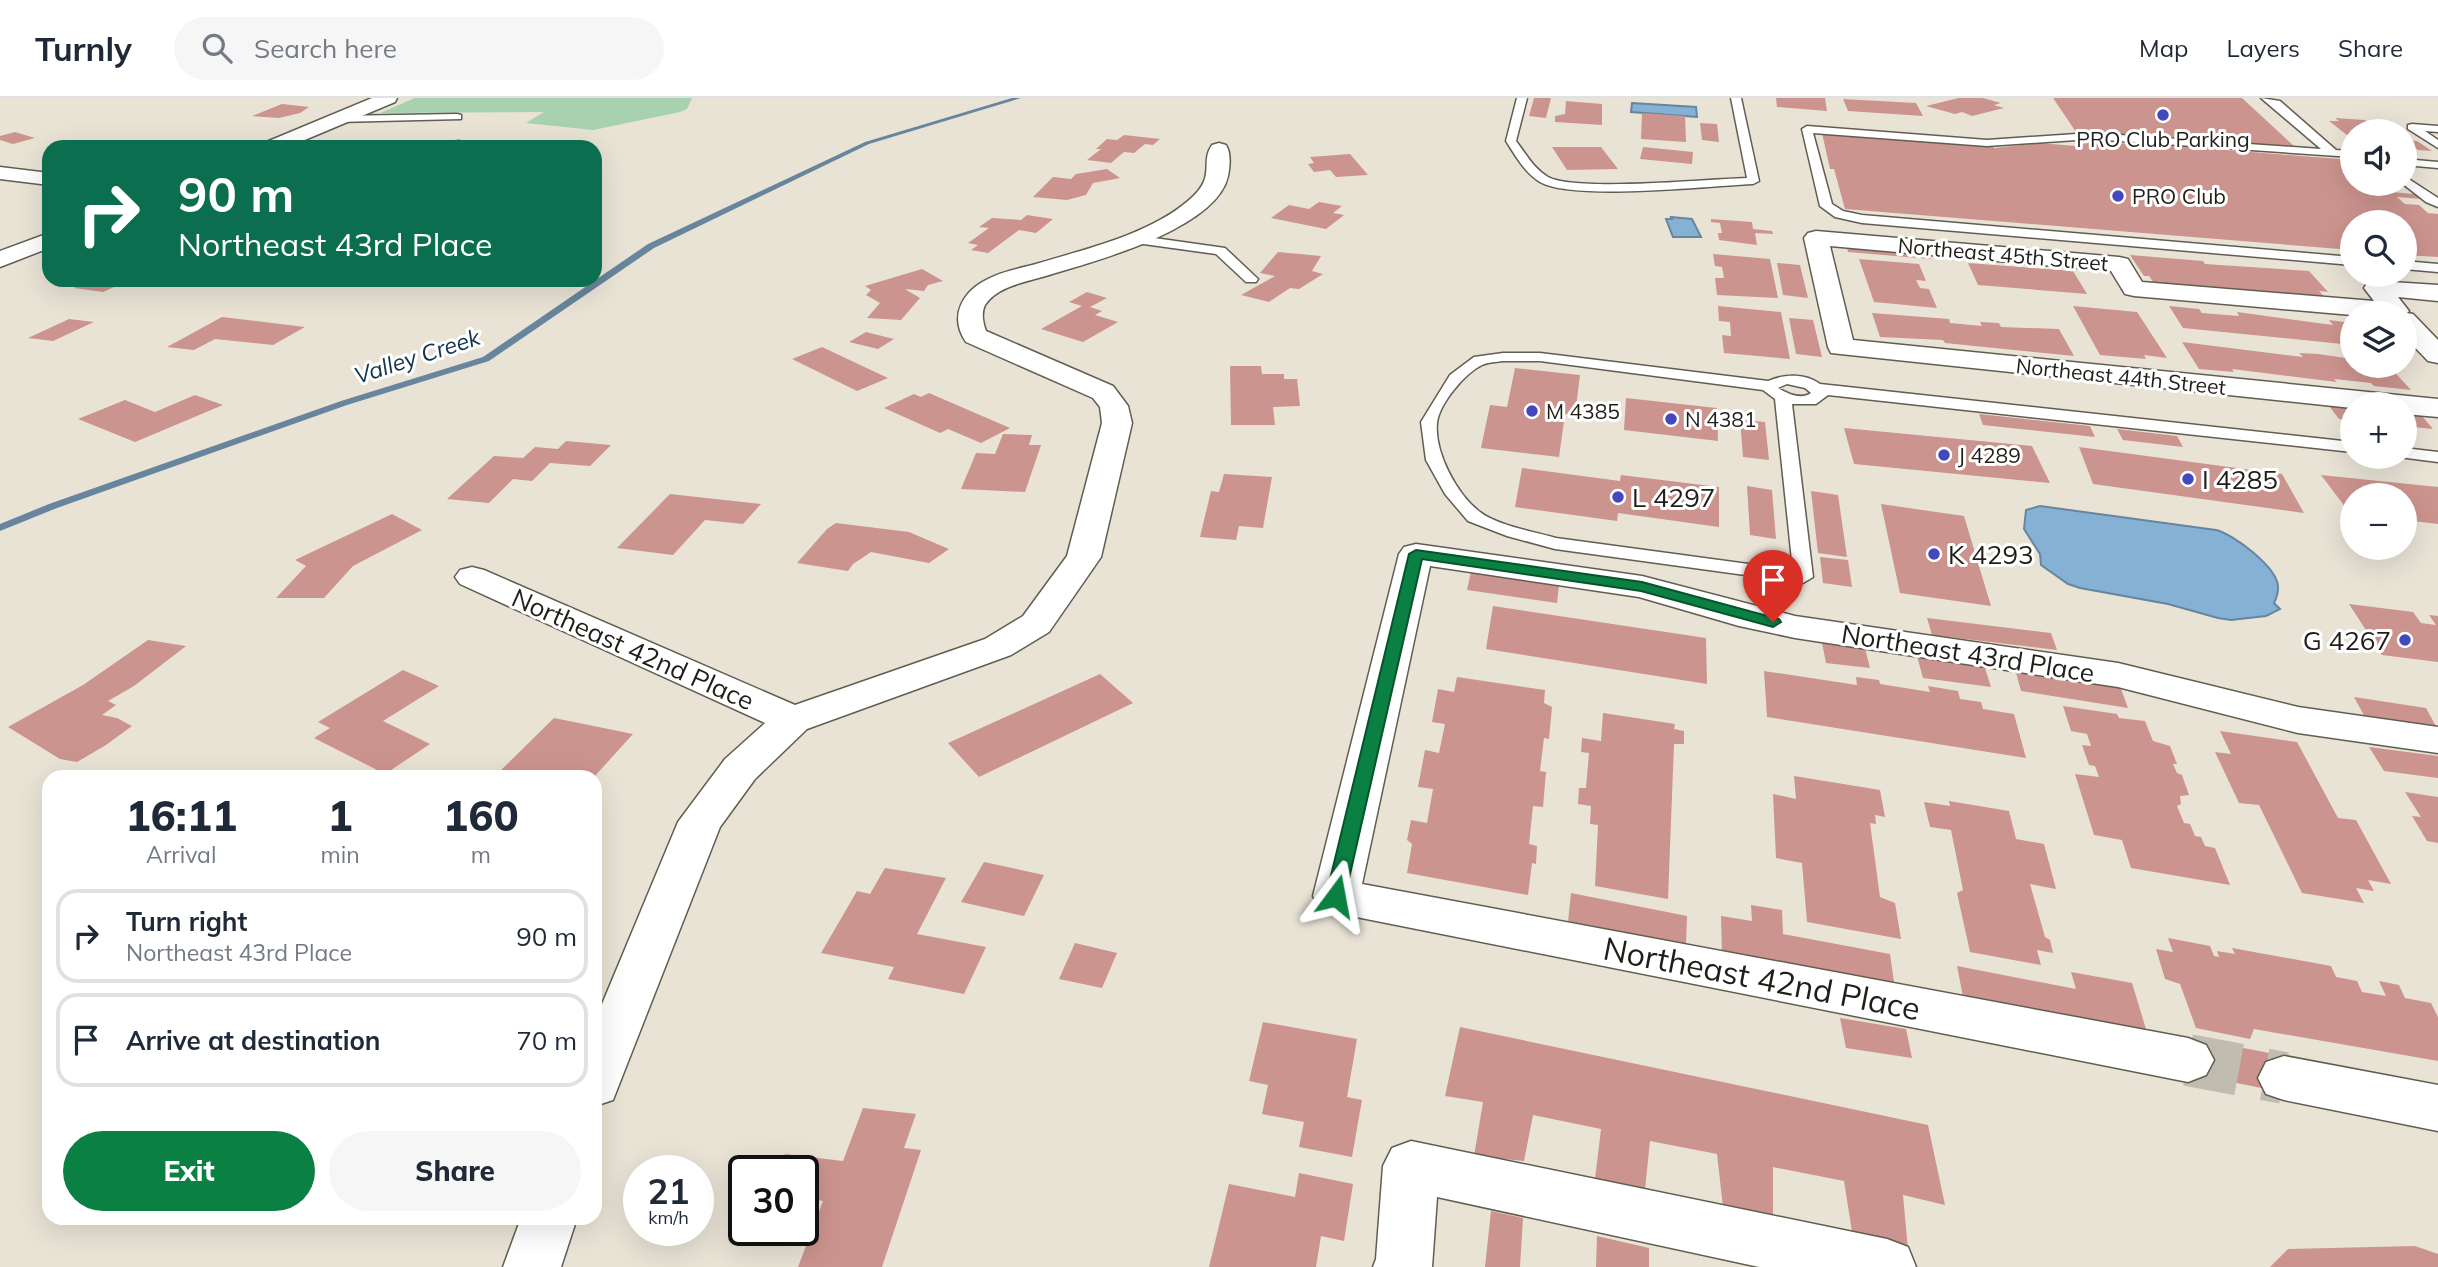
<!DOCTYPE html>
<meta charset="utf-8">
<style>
body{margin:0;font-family:Mulish,sans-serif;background:#f6f6f7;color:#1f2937;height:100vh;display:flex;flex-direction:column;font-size:26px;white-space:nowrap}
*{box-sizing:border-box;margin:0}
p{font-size:23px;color:#747a83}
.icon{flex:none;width:38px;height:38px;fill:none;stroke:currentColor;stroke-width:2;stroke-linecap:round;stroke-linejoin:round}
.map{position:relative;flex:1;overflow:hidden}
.details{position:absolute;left:42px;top:672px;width:560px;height:455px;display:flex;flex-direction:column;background:#fff;border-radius:21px;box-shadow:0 7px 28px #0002}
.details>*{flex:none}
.banner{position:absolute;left:42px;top:42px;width:560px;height:147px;border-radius:21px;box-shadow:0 7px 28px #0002;background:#0b6e4f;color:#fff;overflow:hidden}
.controls{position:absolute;left:2340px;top:21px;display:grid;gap:14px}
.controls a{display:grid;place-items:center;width:77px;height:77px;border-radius:50%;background:#fff;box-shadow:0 7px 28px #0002;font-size:35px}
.speed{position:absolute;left:623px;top:1057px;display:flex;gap:14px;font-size:35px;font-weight:700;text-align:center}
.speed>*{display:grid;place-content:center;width:91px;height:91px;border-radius:50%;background:#fff;box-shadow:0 7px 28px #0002;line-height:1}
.speed small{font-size:18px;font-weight:400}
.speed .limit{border:4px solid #111;border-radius:10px;background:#fff;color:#111}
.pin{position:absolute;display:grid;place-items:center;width:60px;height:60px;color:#fff;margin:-72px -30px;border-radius:50% 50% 50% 0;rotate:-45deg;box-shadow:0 0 7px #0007}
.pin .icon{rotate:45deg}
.me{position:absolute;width:77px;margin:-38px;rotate:13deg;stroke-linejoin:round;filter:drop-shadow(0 0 5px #0008)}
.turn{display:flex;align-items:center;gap:24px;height:147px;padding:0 21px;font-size:32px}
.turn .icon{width:91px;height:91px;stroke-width:2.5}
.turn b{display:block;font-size:49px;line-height:60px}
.eta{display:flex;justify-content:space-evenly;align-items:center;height:119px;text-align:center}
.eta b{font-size:42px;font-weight:800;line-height:49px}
.action{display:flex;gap:14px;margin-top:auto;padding:14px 21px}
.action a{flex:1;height:80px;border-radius:42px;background:#0b8043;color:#fff;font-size:28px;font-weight:800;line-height:80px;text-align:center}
.action a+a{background:#f6f6f7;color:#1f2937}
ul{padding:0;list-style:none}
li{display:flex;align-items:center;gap:21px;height:94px;margin:0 14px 10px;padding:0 7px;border:4px solid #e0e1e3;border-radius:21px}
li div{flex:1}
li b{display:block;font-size:26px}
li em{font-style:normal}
header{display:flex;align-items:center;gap:42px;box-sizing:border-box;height:98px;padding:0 35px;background:#fff;border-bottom:2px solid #e0e1e3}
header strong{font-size:33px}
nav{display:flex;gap:38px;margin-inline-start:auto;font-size:24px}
.search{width:490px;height:63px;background:#f6f6f7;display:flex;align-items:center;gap:18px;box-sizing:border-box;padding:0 24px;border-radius:38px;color:#747a83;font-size:26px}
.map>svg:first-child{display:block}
.green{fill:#a8d1af}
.water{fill:#85b1d4;stroke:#67859c;stroke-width:2}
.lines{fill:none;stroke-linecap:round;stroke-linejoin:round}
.stream{fill:#67859c;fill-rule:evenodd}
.building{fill:#cc948e}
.minor-tunnel{stroke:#c1bcb0;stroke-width:52;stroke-dasharray:52 26;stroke-linecap:butt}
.service-casing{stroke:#615d51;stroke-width:3}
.minor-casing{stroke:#615d51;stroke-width:3}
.tertiary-casing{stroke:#615d51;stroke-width:3}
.service{fill:#fff;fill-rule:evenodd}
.minor{fill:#fff;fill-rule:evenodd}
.tertiary{fill:#fff;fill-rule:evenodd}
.route{fill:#0b8043;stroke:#07532c;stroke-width:2}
.poi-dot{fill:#4348bd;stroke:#fff;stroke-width:2.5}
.labels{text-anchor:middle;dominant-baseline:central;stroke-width:6;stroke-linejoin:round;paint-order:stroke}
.far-poi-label{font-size:21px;fill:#201e19;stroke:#fff;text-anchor:start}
.far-street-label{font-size:21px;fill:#201e19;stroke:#fff}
.far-water-label{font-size:23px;font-style:italic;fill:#10334c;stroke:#fff}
.poi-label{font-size:26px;fill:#201e19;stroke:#fff;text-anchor:start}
.street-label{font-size:26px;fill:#201e19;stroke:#fff}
.near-street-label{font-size:32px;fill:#201e19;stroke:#fff}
</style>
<header>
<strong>Turnly</strong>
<div class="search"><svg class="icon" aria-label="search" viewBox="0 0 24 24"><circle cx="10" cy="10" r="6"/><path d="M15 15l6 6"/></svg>Search here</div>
<nav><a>Map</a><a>Layers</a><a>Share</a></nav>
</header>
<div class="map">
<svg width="2438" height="1169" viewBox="0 0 2438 1169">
<rect width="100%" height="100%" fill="#e9e3d6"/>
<path class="green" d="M415,0H692L687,11L680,14L593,32L526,25L544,14L380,15Z"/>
<path class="water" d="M1632,5L1696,9L1697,19L1631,14Z
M1671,119L1692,121L1701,139H1673L1666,121H1672Z
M2040,408L2216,432C2233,436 2279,470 2278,490C2278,494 2276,501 2274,505L2280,511L2266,518L2231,522L2218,520L2168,506L2080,490L2068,486L2041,467L2040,456L2024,431L2026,412Z"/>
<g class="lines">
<path class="stream" d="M1012,0H1021L869,46L654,150L489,263L347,307L57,410L0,433V426L49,406L341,303L483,259L648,146L865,44Z"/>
</g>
<path class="building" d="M1534,0H1551L1546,20L1529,18Z
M1776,0H1825L1827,13L1777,9Z
M1959,0H1983L2001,5L1994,7L2004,10L1972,18L1962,14L1955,16L1926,8Z
M2053,0H2242L2295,49L2076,34Z
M1843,1L1916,5L1923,18L1848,13Z
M1566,3L1602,6V27L1555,24V18L1565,16Z
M282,6L309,9L300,15L279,20L252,18Z
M1642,15L1685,18L1686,44L1641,41Z
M2335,20L2365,22L2380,33H2352V41L2329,23H2339Z
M1700,25L1717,26L1719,44L1702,42Z
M2380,25L2395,26L2406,33H2391Z
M15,34L35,40L13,46L0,42V38Z
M1822,35L1992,48L1994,50L2040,45L2075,48L2093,43L2130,46L2127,44L2352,62V86H2382L2391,94L2415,96L2422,101L2397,99L2405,106L2419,107L2428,115L2438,116V159L2404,157V124H2352V152L1845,111L1834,71H1830Z
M1124,37L1160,41L1153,47L1145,46L1134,55L1124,54L1111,65L1087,62L1101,51H1096L1107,41L1117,42Z
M460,41L466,49H433L430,46Z
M2404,42L2417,43L2432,53L2418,52Z
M1552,49H1601L1618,71L1567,72Z
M1643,49L1693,54L1692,66L1640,61Z
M1350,56L1368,77L1336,79L1330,72L1314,74L1308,66L1314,65L1310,59Z
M1107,71L1120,80L1093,85L1086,97L1067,102L1033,99L1053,79L1071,81L1076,76Z
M1319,104L1342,108L1333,115L1344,117L1326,131L1271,120L1289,107L1309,111Z
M1027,117L1053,121L1036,135L1019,132L988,155L971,152L978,147L968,145L989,130L979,129L992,120L1021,122Z
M1711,121L1752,124L1753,131L1772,133L1773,136L1755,135L1757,147L1719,142L1718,135H1722L1720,125L1711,124Z
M1846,146L1927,153L1931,161L1848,154Z
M1278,154L1321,158L1312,173L1323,176L1299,191L1290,190L1269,204L1241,197L1275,178L1260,175Z
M1713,156L1770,161L1778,200L1717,197L1715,180H1724L1722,169L1715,168Z
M2130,157L2203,163L2205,166L2309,173L2328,194L2319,193L2328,203L2156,188L2149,178H2144Z
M1859,161L1919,166L1926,183L1916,182L1920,190L1929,191L1937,210L1874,204Z
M1777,165L1800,167L1808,200L1783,197Z
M1968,165L2073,173L2087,196L1978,187Z
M922,171L943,183L928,187L924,193L905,191L920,200L901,222L867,220L880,205L866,197L871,192L865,188Z
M92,182H129L103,194L74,190Z
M1087,194L1107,200L1090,209L1102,213L1095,217L1118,224L1083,244L1041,231L1082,208L1069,204Z
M1718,208L1781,214L1790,261L1724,255L1722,237L1731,238L1730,224L1719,223Z
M2073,208L2137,214L2167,260L2144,257L2146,261L2100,257Z
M2169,208L2199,211L2202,215L2239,218L2237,214L2333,227L2329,222L2352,225V247L2183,230Z
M1872,215L1949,221L1950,225L1982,228L1980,224L1999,225L2001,229L2059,231L2074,258L1945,245L1943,242L1880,239Z
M222,219L305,229L273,247L215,241L194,252L167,249Z
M1789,220L1813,222L1822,259L1796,256Z
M69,221L94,224L53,243L28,240Z
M866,234L894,241L878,251L849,244Z
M2182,244L2303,259L2299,255L2318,256L2352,261V268H2389L2411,292L2374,288L2371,285L2334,281L2337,284L2232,271L2234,274L2199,271Z
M822,249L888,280L857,293L792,261Z
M1230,268H1261L1262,276H1284V281H1297L1300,308L1273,309L1275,327H1231Z
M1515,270L1580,277L1575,317L1565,316L1559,359L1481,350L1490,307L1507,309Z
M929,295L1010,330L981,345L948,331L940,335L884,310L914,296L921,299Z
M195,297L223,307L135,344L78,321L125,302L155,314Z
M1626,300L1717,310L1718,343L1624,332Z
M2329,308L2352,310V322L2339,321Z
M1979,316L2090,328L2095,339L1983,327Z
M2404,316L2422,318L2433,331L2404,328Z
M1740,322L1765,324L1769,362L1743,359Z
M1844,330L2032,348L2050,385L1854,366Z
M2117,331L2177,338L2183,349L2123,342Z
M1003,336L1032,337L1029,347H1041L1025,394L961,391L976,355L995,356Z
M566,343L611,347L590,368L550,365L532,383L513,381L489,405L447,401L494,358L523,360L535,349L558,351Z
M2079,349L2282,376L2304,415L2093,386Z
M1522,370L1620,383L1621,377L1719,389V429L1618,415L1617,423L1515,409Z
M1224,376L1272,379L1263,430L1239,428L1236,442L1200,439L1211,393L1219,394Z
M2321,377L2438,389V426L2404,422V397H2352V418Z
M1747,388L1772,392L1776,441L1750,437Z
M1811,393L1838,397L1847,459L1818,455Z
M670,396L761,406L743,426L705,422L673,457L617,450Z
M1881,406L1964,418L1991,508L1900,495Z
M392,416L422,432L353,468L324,500H276L306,468L295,462Z
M836,425L909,434L949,451L929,465L871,454L853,466L848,473L797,465L827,431Z
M1820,459L1848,462L1852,489L1823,485Z
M1471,474L1559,487L1557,505L1467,492Z
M2349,506L2413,514L2421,525L2436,527L2429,517L2438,518V564L2382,557Z
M1493,508L1706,540L1707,586L1486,551Z
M1927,520L2051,535L2057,552L1932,537Z
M148,542L186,548L134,588L108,603L116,607L102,617L117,620L132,628L106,647L77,664L60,661L8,629L83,587Z
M1822,545L1865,550L1870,570L1826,565Z
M1917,558L1984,567L1991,589L1923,580Z
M2015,571L2120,588L2128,610L2021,593Z
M403,572L439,588L383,623L430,646L385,676L314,640L330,630L318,624Z
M1764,573L1857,587L1856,579L1879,582L1880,586L1930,594L1928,588L1958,593L1960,601L1981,604L1983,611L2014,616L2026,660L1767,619Z
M1100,576L1133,605L979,679L948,645Z
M1457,579L1545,592L1544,605L1552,609L1549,641L1544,640L1540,673L1546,674L1543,709L1533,708L1529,746L1537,748L1536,766L1532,765L1528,797L1407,775L1412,746L1407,742L1411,722L1427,725L1433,691L1418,689L1425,652L1439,655L1445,626L1432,624L1438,591L1454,594Z
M2354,599L2426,610L2438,632L2366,621Z
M2063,608L2117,616L2119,620L2145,623L2153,643L2170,648L2177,666H2173L2177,675L2182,677L2189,697L2180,698L2181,706L2177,708L2184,725L2190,726L2195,738L2201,739L2205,748L2215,750L2230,787L2131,770L2122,742L2094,737L2075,676L2099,679L2095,668L2089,667L2082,647L2091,648L2087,636L2071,633Z
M1603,615L1675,626L1674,631L1684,633V646H1674L1668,801L1595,788L1598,727L1590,726L1591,708L1578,706L1579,690H1586L1589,655L1581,654L1582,640L1601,643Z
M554,620L633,636L594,679L553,673L548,679H494Z
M2220,633L2297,644L2338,720L2356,722L2391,786L2368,782L2374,793L2356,790L2364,805L2302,795L2259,707L2239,705L2215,654L2231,656Z
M2369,649L2438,658V680L2384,673Z
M1794,678L1880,692L1885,719L1875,717L1876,726L1870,725L1880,799L1895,805L1901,841L1807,824L1802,765L1776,760L1773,696L1796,701Z
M2405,694L2438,699V745L2427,743L2412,718L2421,719Z
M1949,703L2009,713L2016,741L2044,746L2056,791L2030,786L2045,839L2050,842L2053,855L2037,852L2041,867L1970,854L1957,795L1963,792L1951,732L1930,729L1924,704L1950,708Z
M984,764L1044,777L1024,818L961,804Z
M885,770L946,780L917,836L986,849L964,896L888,881L894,869L821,855L857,793L870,796Z
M1571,795L1687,818L1686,847L1568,824Z
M1751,807L1782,812L1783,836L1890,856L1895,891L1722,858L1721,818L1752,823Z
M2168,840L2210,848L2214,858L2219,859L2217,853L2235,856L2232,850L2331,868L2336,879L2357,883L2362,894L2386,898L2379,883L2399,887L2405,900L2431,905L2438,919V963L2254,931L2250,941L2196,930L2180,886L2165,881L2156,851L2173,854Z
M1075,845L1117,855L1102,890L1059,881Z
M1957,868L2076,891L2071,874L2132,885L2149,941L1964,904Z
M1840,920L1906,931L1912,960L1846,950Z
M1263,924L1357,941L1347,999L1362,1002L1352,1059L1299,1049L1304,1024L1262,1016L1268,987L1249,983Z
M1460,929L1928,1027L1945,1107L1903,1097L1908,1152L1853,1140L1844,1083L1773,1069V1119L1723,1109L1717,1056L1650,1043L1645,1092L1595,1081L1601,1031L1533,1017L1524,1063L1474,1058L1483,1004L1445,998Z
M2180,938L2275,956L2290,996L2193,976Z
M863,1010L916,1016L904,1050L921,1052L882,1169H798L823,1103L803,1100V1073H777L785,1056L843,1063Z
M1299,1075L1353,1086L1344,1143L1321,1138L1316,1169H1209L1229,1086L1295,1099Z
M1491,1113L1523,1120L1520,1169H1485Z
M211,1120H251L241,1127Z
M1597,1138L1649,1150V1169H1596Z
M2415,1148L2438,1156V1169H2270L2288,1151Z"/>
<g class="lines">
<path class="minor-tunnel" d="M2188,962L2284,980"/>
<defs>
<path id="service" d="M1517,0H1527L1516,43C1526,56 1534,71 1548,79C1576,94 1708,81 1747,80L1731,0H1741L1759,83L1753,86C1708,88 1573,103 1540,84C1525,75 1515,57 1506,43Z
M2261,0L2280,3L2336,52L2352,53V59L2091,41L1987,48L1813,35L1832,106L1843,113L1862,117L2352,159V167L1862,125L1835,119L1820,108L1802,31L1807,28L1987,42L2091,35L2321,51Z
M457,16L461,17V21L337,24L332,21L337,18Z
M2412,26L2438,28V34L2425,33L2438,42V50L2408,31V27Z
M2404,61L2438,64V70L2404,67Z
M2404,78L2438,100V109L2426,104L2403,86Z
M1133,137L1225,150L1258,181L1256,184H1246L1216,156L1129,144L1127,141Z
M2404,163L2438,166V174L2404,171Z
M1503,255H1540L1768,283C1784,276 1805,275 1820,286L2352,344V354L1828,297L1816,306H1792L1813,479L1803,485L1555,451L1507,438L1468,423L1445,396L1426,362L1421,324L1450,277L1474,259ZM1503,263H1540L1763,292L1775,301L1793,472L1556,440C1535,434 1496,427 1480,414C1457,397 1434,354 1437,325C1439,306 1465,275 1482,267C1488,264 1497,264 1503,263ZM1787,286L1805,290L1811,295C1801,302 1788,296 1778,290Z
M2404,350L2438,354V364L2399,359H2404Z"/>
<path id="minor" d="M1219,45L1226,47C1231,55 1230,68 1228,78C1217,130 1097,163 1052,176C1031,183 998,187 985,207C981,215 983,225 986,233L1113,288L1128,308L1132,325L1101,459L1049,534L1011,557L807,631L755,681L720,729L613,1002L595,1008V923L678,724L725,661L765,625L460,486L455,479L460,472L472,469L484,472L795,607L985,541L1023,518L1067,458L1102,325L1100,309L1093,300L966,244C948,218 963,192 990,180C1004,173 1021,170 1036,166C1085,151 1148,137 1188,103C1218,78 1199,66 1212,47Z
M0,69L49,75V87L0,81Z
M1816,133L2119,159L2128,161L2142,184L2374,203L2364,190L2367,185L2376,183L2438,187V203L2398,199L2409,213L2407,215L2413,216L2438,242V265L2428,263L2404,238V215L2352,217L2134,198L2125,196L2111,173L1830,148L1853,242L2438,301V319L2404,316V306H2352V310L1831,255L1828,249L1804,140L1808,135Z
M1416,446L1642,478L1795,518L2118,565L2298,609L2438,629V655L2298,635L2118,589L1795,540L1739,528L1639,499L1430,468L1362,786L2188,940L2206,947L2214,962L2206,977L2188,984L1336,815L1320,810L1313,798L1399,456L1404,449Z
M2284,958L2438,987V1033L2284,1002L2266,996L2258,980L2266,964Z
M1411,1043L1887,1141L1908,1149L1916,1169H1759L1437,1099L1432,1169H1373L1376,1161L1383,1068L1392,1050Z
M521,1120H577L561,1169H503Z"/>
<path id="tertiary" d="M372,0H397L395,4L288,49H261L264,45Z
M49,135V150L0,169V153Z"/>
</defs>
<use href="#service" class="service-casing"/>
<use href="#minor" class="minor-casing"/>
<use href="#tertiary" class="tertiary-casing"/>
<use href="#service" class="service"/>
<use href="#minor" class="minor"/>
<use href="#tertiary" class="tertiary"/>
</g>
<path class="route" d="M1416,452L1642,484L1779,521L1781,524L1773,529L1641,493L1422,461L1345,798L1342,803H1329L1326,798L1409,456Z"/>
<g class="poi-dot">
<circle cx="2163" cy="17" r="7"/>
<circle cx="2118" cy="98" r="7"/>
<circle cx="1532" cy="313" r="7"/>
<circle cx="1671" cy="321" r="7"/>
<circle cx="1944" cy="357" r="7"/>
<circle cx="2188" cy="381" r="7"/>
<circle cx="1618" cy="399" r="7"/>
<circle cx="1934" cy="456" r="7"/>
<circle cx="2405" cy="542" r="7"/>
</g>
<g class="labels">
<g class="far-poi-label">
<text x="2163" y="41" text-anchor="middle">PRO Club Parking</text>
<text x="2132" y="98">PRO Club</text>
<text x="1546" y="313">M 4385</text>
<text x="1685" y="321">N 4381</text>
<text x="1958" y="357">J 4289</text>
</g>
<g class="far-street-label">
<text transform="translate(2003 156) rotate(5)">Northeast 45th Street</text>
<text transform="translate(2121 278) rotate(6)">Northeast 44th Street</text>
</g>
<g class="far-water-label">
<text transform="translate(417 258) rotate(-18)">Valley Creek</text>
</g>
<g class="poi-label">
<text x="2202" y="381">I 4285</text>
<text x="1632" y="399">L 4297</text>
<text x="1948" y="456">K 4293</text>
<text x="2391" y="542" text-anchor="end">G 4267</text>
</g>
<g class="street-label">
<text transform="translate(633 551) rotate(24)">Northeast 42nd Place</text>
<text transform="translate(1968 555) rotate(9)">Northeast 43rd Place</text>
</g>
<g class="near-street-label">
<text transform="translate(1762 880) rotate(11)">Northeast 42nd Place</text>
</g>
</g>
</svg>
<div class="controls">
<a><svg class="icon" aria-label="sound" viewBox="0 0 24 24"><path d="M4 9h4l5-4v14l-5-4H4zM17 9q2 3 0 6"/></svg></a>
<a><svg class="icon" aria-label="search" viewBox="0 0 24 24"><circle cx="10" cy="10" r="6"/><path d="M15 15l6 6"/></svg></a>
<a><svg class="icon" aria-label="layers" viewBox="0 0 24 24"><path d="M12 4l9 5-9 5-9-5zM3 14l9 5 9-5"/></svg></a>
<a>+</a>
<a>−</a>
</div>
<div class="speed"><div>21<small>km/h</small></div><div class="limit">30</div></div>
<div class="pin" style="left:1773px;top:524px;background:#d93025"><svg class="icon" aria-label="arrive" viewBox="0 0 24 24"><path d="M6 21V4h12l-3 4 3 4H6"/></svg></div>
<svg class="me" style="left:1336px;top:798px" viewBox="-20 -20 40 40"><path d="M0-17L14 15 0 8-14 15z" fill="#0b8043" stroke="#fff" stroke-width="4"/></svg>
<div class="banner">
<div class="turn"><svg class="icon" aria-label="right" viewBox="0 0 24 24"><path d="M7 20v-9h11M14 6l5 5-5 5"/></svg><div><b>90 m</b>Northeast 43rd Place</div></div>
</div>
<section class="details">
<div class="eta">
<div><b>16:11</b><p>Arrival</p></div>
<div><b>1</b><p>min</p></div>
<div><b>160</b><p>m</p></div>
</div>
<ul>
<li><svg class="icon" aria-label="right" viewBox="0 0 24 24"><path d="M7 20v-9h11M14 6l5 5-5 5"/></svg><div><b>Turn right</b><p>Northeast 43rd Place</p></div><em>90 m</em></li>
<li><svg class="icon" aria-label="arrive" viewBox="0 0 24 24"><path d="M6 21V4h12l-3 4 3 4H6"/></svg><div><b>Arrive at destination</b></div><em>70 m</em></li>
</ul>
<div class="action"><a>Exit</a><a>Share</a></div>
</section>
</div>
